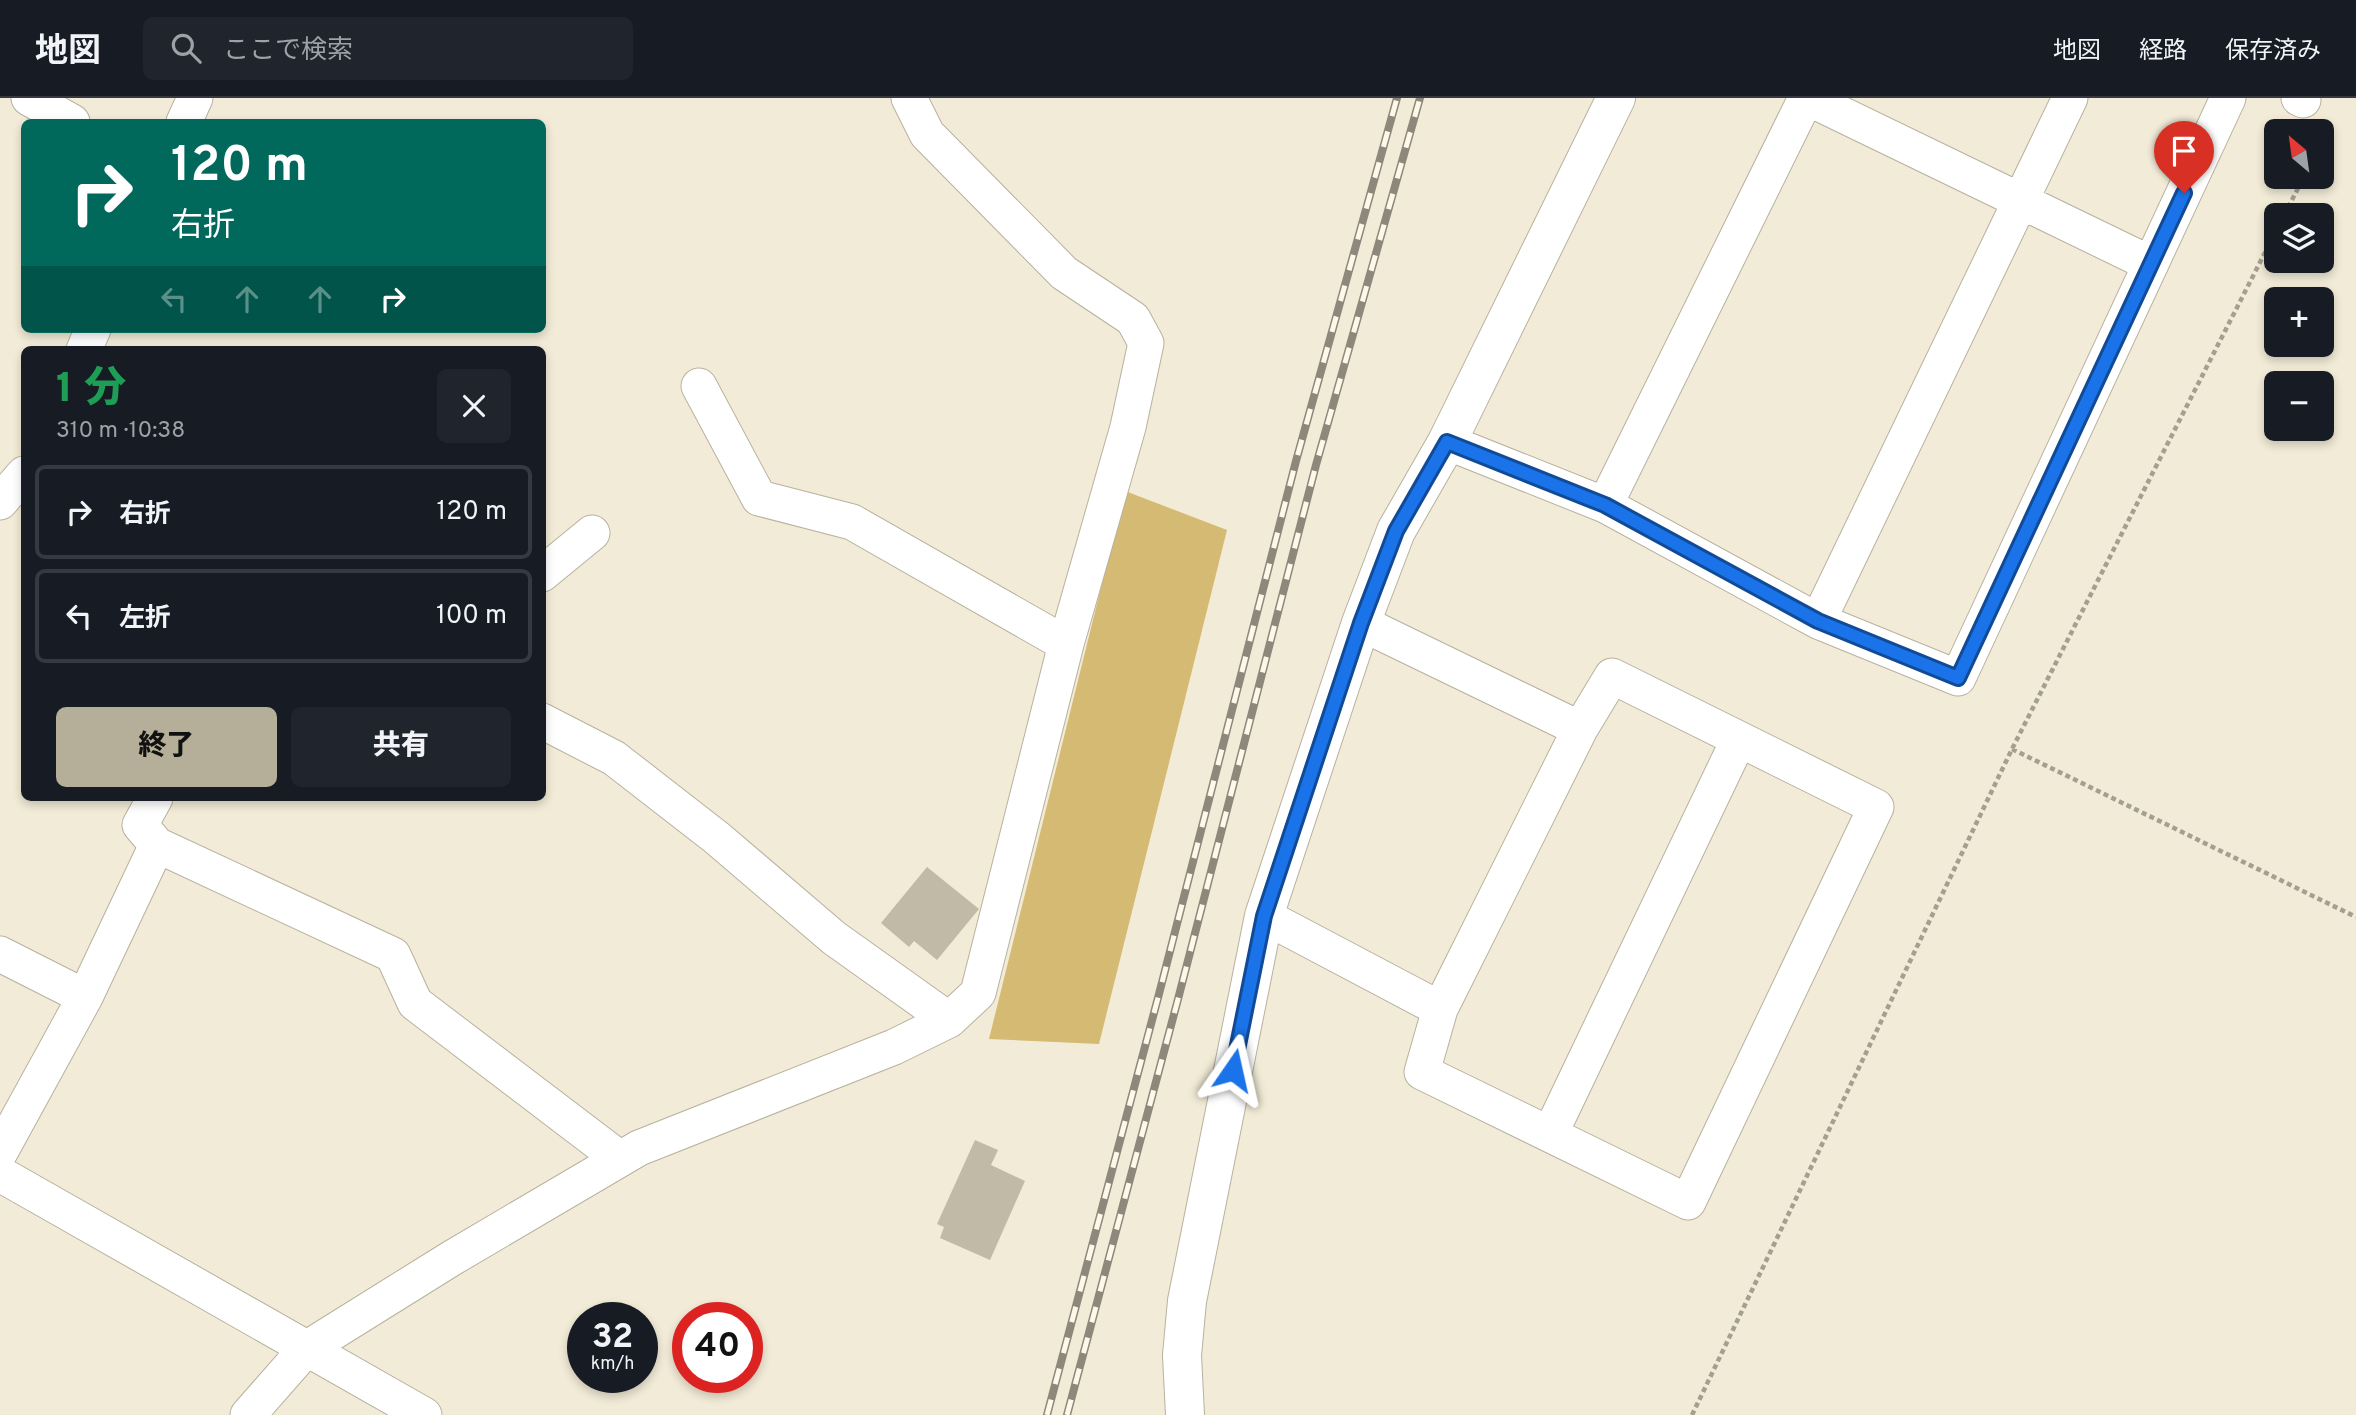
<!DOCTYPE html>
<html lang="ja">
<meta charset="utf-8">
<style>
body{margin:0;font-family:Overpass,"Noto Sans JP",sans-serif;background:#20242c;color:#f1f3f6;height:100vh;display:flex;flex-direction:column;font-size:26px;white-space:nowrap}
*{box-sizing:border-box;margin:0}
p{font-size:23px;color:#9ea1a6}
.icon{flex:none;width:38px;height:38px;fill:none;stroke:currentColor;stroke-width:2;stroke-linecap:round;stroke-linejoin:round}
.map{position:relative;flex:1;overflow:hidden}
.drawer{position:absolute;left:21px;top:248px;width:525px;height:455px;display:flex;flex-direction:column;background:#171b24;border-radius:10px;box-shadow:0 4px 10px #0003}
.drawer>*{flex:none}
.hud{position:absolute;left:21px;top:21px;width:525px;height:214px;border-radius:10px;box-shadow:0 4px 10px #0003;background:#00695c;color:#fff;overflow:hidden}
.needle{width:46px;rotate:331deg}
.controls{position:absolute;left:2264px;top:21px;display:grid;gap:14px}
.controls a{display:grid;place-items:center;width:70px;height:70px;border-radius:10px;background:#171b24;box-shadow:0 4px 10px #0003;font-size:35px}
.speed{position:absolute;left:567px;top:1204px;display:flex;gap:14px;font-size:35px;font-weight:700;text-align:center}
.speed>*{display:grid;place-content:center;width:91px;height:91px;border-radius:50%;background:#171b24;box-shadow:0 4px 10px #0003;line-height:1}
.speed small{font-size:18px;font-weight:400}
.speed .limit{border:10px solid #d22;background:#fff;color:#111}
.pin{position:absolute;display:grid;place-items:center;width:60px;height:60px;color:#fff;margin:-72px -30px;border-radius:50% 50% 50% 0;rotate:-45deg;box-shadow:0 0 7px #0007}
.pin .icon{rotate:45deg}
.me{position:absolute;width:77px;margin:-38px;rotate:11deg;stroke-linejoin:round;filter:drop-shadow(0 0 5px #0008)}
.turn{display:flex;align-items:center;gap:24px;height:147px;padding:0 35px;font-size:32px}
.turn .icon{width:91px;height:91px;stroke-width:2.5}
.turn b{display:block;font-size:49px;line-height:60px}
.lanes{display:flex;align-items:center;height:66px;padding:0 35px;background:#0003;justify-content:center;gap:35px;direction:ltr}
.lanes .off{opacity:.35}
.round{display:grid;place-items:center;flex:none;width:74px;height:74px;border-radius:10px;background:#20242c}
.head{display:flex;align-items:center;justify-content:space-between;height:119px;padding:0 35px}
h1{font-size:42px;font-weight:800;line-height:52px;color:#1e9e55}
.action{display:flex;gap:14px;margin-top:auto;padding:14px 35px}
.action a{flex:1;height:80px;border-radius:10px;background:#b5ae99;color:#111;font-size:28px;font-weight:800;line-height:80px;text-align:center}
.action a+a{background:#20242c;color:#f1f3f6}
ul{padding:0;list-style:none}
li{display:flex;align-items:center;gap:21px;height:94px;margin:0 14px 10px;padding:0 21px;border:4px solid #363941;border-radius:10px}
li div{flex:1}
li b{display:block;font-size:26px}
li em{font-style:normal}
header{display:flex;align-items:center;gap:42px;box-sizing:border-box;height:98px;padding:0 35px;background:#171b24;border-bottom:2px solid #363941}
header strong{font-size:33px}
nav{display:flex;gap:38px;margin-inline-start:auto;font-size:24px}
.search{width:490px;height:63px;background:#20242c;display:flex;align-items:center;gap:18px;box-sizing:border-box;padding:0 24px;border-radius:10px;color:#9ea1a6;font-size:26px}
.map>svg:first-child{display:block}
.green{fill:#d4ba72}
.building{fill:#c1baa7}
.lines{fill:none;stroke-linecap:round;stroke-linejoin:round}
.minor-casing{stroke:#b8b19e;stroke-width:37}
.tertiary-casing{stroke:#b8b19e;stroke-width:40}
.path{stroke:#a59f90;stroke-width:4.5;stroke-dasharray:5 3.5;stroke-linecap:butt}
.minor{stroke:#fff;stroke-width:35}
.tertiary{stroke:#fff;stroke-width:38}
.rail-casing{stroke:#8d887b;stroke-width:8}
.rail{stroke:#fef8e8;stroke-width:5;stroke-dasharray:16;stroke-linecap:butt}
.route-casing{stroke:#114b97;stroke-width:18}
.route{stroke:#1a73e8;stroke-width:12}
</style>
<header>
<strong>地図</strong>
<div class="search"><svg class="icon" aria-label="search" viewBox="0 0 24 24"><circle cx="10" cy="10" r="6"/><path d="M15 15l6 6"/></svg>ここで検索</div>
<nav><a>地図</a><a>経路</a><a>保存済み</a></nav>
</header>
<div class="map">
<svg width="2356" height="1317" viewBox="0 0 2356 1317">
<rect width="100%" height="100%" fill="#f2ebd7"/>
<path class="green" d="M1125,393L1227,432L1099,946L989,941Z"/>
<path class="building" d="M927,769L979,811L937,862L914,843L909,849L881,825Z
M975,1042L998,1052L991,1067L1025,1083L990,1162L940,1140L944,1129L937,1126Z"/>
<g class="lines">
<defs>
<path id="minor" d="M29,0L72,24
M1808,0L2151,166
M2299,0L2303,2
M184,24L195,0
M84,252L93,231
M699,288L759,400L852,424L1066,546
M1447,344L1605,407L1818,523L1958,580L2228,0
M0,404L24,376
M1605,407L1806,0
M542,476L592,435
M1818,523L2070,0
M1361,525L1580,631
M1612,578L1876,709L1688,1104L1422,974L1440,911L1580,631Z
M542,623L614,660L717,740L834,840L949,922
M155,700L140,727L157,747
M1264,818L1440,911
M0,856L85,899L157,747L393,857L415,905L620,1061
M1550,1036L1739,641
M0,1054L85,899
M0,1076L424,1317
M248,1317L306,1251L452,1160L639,1050L894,949L949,922L978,895L1066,546L1128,329L1146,245L1133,221L1064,175L927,36L909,0"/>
<path id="tertiary" d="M1185,1317L1182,1257L1187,1203L1264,818L1361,525L1396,433L1447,344L1616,0"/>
</defs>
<use href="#minor" class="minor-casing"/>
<use href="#tertiary" class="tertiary-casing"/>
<path class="path" d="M2322,42L2328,30
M2284,117L2304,79
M2012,651L2356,819
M1692,1317L2012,651L2277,131"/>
<use href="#minor" class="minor"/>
<use href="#tertiary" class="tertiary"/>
<defs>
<path id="rail" d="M1047,1317L1159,896L1296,363L1397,0
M1067,1317L1177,905L1316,367L1420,0"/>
</defs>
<use href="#rail" class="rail-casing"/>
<use href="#rail" class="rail"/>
</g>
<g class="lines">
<defs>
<path id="route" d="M1233,972L1264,818L1361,525L1396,433L1447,344L1605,407L1818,523L1958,580L2184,95"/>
</defs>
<use href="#route" class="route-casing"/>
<use href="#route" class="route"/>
</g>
</svg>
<div class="controls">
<a><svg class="needle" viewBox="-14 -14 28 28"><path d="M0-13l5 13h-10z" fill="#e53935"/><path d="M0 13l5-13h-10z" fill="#9ea1a6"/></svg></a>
<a><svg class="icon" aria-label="layers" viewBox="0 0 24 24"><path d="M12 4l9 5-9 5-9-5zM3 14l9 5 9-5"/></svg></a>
<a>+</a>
<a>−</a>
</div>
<div class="speed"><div>32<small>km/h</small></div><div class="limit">40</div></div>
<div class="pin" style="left:2184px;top:95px;background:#d93025"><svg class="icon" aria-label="arrive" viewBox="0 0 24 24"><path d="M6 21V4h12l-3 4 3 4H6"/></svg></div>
<svg class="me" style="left:1233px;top:972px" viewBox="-20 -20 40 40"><path d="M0-17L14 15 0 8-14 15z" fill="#1a73e8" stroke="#fff" stroke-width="4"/></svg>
<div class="hud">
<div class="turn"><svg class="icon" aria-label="right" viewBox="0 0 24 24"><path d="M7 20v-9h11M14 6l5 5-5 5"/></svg><div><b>120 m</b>右折</div></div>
<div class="lanes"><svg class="icon off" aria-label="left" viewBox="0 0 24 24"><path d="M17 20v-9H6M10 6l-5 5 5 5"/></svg><svg class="icon off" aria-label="ahead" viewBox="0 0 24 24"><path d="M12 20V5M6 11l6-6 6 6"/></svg><svg class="icon off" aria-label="ahead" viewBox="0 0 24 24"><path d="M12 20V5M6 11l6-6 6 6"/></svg><svg class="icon" aria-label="right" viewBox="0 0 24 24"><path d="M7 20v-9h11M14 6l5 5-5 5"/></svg></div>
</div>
<section class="drawer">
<div class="head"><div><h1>1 分</h1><p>310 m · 10:38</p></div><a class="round"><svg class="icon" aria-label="close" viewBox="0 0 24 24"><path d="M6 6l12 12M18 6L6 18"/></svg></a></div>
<ul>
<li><svg class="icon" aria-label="right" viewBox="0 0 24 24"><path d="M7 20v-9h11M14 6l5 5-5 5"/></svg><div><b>右折</b></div><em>120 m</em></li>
<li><svg class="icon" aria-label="left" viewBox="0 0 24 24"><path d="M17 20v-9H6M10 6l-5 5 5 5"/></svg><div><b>左折</b></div><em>100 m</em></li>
</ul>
<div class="action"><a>終了</a><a>共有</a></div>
</section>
</div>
